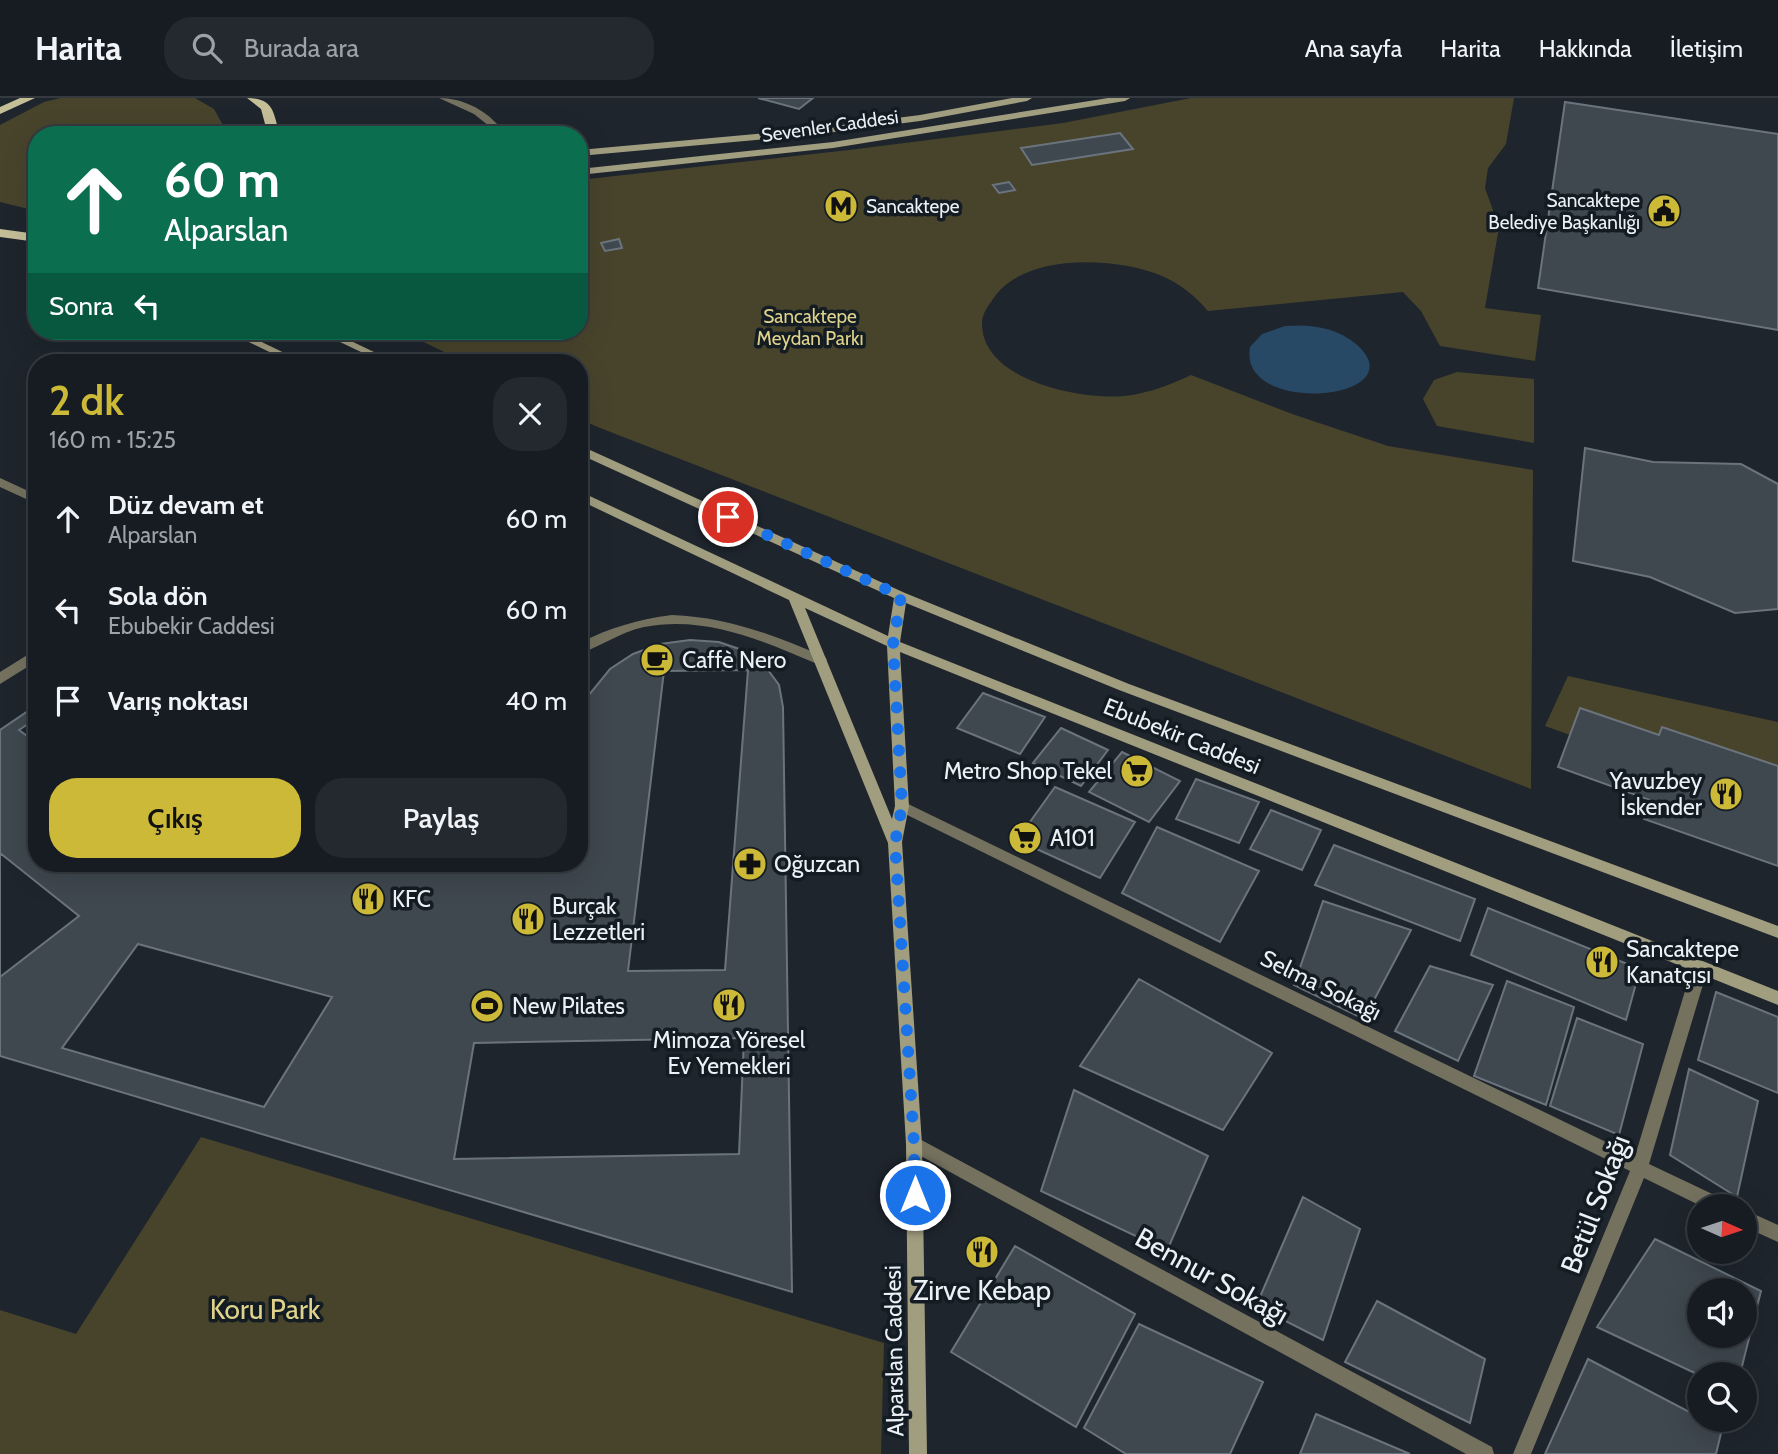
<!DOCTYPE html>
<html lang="tr">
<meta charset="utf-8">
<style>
body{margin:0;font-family:Cabin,sans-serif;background:#23292f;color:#f1f3f6;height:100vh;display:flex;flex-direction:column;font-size:26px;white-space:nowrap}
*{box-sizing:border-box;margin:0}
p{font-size:23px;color:#9ea1a5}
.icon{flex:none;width:38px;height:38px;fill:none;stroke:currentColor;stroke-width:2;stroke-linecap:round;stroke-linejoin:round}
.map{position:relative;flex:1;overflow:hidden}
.drawer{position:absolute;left:28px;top:256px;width:560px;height:518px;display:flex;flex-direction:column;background:#161c22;border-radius:28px;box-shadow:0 7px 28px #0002,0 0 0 2px #353a40}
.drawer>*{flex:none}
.banner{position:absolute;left:28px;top:28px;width:560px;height:214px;border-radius:28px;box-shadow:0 7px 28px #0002,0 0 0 2px #353a40;background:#0b6e4f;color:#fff;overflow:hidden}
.needle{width:46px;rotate:93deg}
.tools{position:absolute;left:1687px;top:1096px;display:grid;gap:14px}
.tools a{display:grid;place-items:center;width:70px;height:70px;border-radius:50%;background:#161c22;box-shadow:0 7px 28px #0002,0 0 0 2px #353a40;font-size:35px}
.pin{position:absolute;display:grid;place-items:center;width:60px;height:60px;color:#fff;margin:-30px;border:4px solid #fff;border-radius:50%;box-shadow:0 2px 7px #0007}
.me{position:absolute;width:77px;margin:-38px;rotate:0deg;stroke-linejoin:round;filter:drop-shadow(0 0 5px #0008)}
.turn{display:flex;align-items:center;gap:24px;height:147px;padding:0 21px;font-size:32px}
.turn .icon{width:91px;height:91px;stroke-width:2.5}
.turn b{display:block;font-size:49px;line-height:60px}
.then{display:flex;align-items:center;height:66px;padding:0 21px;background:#0003;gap:14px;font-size:26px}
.round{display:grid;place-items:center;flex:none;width:74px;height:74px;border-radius:28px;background:#23292f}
.headline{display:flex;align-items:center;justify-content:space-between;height:119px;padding:0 21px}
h1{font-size:42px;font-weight:600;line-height:52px;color:#cdb938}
.primary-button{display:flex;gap:14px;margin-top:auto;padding:14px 21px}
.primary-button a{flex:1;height:80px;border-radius:28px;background:#cdb938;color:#111;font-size:28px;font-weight:600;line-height:80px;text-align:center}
.primary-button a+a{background:#23292f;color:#f1f3f6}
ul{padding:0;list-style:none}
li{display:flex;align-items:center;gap:21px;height:91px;padding:0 21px}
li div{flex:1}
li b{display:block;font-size:26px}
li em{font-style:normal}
header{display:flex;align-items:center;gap:42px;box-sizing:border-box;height:98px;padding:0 35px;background:#161c22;border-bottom:2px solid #353a40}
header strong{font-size:33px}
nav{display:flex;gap:38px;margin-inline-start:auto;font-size:24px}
.search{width:490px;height:63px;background:#23292f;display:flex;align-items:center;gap:18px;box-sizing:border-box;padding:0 24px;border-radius:28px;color:#9ea1a5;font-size:26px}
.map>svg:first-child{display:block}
.green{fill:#48442c}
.water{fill:#284965}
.building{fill:#3f474f;stroke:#6b747d;stroke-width:2;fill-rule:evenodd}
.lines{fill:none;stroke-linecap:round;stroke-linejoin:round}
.lane{fill:#74715f;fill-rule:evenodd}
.street{fill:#74715f;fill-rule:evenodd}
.secondary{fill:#a19d7f;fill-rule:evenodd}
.primary{fill:#c5bf98;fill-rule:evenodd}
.route{stroke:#1a73e8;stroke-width:12;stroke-dasharray:0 21.6}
.labels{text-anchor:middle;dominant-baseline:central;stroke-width:7;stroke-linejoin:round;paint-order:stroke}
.far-street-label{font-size:19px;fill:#ebf1f6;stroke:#141c23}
.far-poi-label{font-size:19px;fill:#ebf1f6;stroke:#141c23;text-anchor:end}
.far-park-label{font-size:19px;fill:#dfd38c;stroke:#141c23}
.poi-label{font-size:23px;fill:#ebf1f6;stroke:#141c23;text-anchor:start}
.street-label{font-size:23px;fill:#ebf1f6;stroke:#141c23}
.near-street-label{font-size:28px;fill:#ebf1f6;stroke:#141c23}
.near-poi-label{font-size:28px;fill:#ebf1f6;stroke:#141c23}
.near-park-label{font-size:28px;fill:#dfd38c;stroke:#141c23}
</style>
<header>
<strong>Harita</strong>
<div class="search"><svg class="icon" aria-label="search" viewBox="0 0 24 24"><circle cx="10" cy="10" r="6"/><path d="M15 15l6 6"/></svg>Burada ara</div>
<nav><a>Ana sayfa</a><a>Harita</a><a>Hakkında</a><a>İletişim</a></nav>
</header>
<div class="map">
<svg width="1778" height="1356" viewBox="0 0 1778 1356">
<rect width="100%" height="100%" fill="#1e252d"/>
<path class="green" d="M61,0H195L214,11L224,29L223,37H37V113L0,104V27L44,4Z
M1191,0H1514L1506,46L1488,70L1485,90L1499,129L1485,210L1541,217L1535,263L1440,248L1421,213L1403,194L1208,213C1195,198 1181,186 1162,178C1118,159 1023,154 993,201C988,208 982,216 982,225C981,283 1082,302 1125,298C1149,295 1170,287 1191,277L1295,317L1388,348L1533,372L1531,691L595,328L579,320V264H465L401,233H579V82L849,52L1063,25Z
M1457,274L1534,281V345L1437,328L1423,301L1434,282Z
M1568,578L1778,624V668L1662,629L1659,637L1580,610L1570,637L1545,628Z
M201,1039L884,1245L881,1356H0V1212L76,1236Z"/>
<path class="water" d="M1285,228C1310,226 1336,229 1356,246C1420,302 1237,320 1250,249L1262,236Z"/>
<path class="building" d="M758,0H813L799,11Z
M1565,4L1778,36V232L1538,190Z
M1120,35L1133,51L1032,67L1021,50Z
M1009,84L1015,92L999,95L993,87Z
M619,141L622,150L605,153L601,145Z
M1585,350L1653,364L1741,366L1778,386V511L1735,515L1650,479L1573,463Z
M690,542L719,544L745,553L765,568L779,587L783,609L792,1194L0,958V632L37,607V765H579V609L610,571L633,556L660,546Z
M748,572L725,872L628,873L664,573Z
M983,595L1045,619L1020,656L957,630Z
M1580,610L1659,637L1662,629L1778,668V768L1644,721L1650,702L1558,669Z
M37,620V645L19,632Z
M1061,630L1108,652L1081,688L1033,665Z
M1122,654L1180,683L1149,724L1089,694Z
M1196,681L1259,704L1239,745L1176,721Z
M1055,689L1135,724L1100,780L1017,742Z
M1271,712L1321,732L1302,772L1250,751Z
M1157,729L1259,773L1220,844L1122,795Z
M1334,747L1475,801L1460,843L1315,787Z
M0,755L79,818L0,879Z
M1323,803L1411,832L1364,921L1294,887Z
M1488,810L1640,871L1626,922L1471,857Z
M138,846L332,899L264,1009L62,950Z
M1430,868L1493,887L1458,963L1395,933Z
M1139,881L1272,955L1223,1032L1080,968Z
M1507,883L1574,909L1546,1007L1474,978Z
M1716,894L1778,919V995L1698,962Z
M1577,920L1643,946L1619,1037L1550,1008Z
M744,940L739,1056L454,1061L474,945Z
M1689,971L1758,1003L1737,1099L1670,1057Z
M1074,992L1208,1058L1167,1153L1041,1093Z
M1303,1099L1360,1131L1323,1242L1256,1208Z
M1655,1141L1761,1193L1740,1276L1699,1277L1597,1229ZM1699,1192H1745V1237H1699Z
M1015,1148L1135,1216L1076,1329L951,1254Z
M1377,1203L1485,1261L1470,1325L1345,1264Z
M1139,1226L1263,1284L1230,1356H1126L1084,1330Z
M1588,1261L1722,1331L1716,1356H1545Z
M1316,1316L1410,1356H1300Z"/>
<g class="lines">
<path class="lane" d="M439,0C462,0 484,11 499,28L497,37H487L489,28L474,16Z
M672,517C727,519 774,537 825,559L827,562L820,567L815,565C761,542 705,517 644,529C620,534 602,548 579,556V545C610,530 638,521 672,517Z"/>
<path class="street" d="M0,380L37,397V406L0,389Z
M37,551V563L0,586V574Z
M902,703L1635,1058L1692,870L1695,865L1700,864L1705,865L1708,870L1649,1066L1725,1102L1727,1108H1701L1644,1080L1531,1356H1513L1630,1073L897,712L895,708L897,704Z
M914,1038L1492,1349L1494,1356H1466L908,1051L906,1046L908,1041Z
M1745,1112L1778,1127V1144L1745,1129Z"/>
<path class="secondary" d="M1012,0H1032L1027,3L920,23L811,37L579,58V52L811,31L920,17Z
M1108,0H1130L1125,3L833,50L579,77V71L833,44Z
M226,233H239L303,264H290Z
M317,233H330L395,264H382Z
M579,347L905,495L1129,586L1778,828V840L1119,592L906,505L900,544L1778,893V907L900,554L909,708L902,744L922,1046L927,1356H909L906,1046L888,745L789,502L579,402V393L888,538L894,500L579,356ZM805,510L887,548L895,708L892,721Z"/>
<path class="primary" d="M20,0H35L0,16V9Z
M247,0C275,0 273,15 280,37H268L261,11Z
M0,131L37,136V144L0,139Z"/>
</g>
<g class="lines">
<path class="route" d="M728,419L901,498L893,546L902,708L895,745L914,1046L915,1097"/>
</g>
<defs>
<symbol id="metro-disc" viewBox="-11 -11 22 22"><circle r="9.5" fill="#cdb938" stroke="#141c23"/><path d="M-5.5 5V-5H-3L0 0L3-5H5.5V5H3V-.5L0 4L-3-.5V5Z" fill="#111"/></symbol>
<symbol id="civic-disc" viewBox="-11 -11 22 22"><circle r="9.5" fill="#cdb938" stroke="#141c23"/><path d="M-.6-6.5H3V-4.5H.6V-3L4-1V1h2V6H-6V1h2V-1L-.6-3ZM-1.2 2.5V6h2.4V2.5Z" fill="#111"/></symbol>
<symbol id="cafe-disc" viewBox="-11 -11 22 22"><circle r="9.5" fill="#cdb938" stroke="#141c23"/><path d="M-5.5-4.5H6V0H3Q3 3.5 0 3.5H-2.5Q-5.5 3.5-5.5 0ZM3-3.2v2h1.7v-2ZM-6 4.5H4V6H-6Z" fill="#111"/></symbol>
<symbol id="supermarket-disc" viewBox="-11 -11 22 22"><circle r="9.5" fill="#cdb938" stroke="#141c23"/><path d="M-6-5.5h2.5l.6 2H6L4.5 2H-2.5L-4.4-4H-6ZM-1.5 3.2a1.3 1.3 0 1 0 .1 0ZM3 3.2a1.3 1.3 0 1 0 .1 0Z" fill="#111"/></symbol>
<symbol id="restaurant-disc" viewBox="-11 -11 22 22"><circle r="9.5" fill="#cdb938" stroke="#141c23"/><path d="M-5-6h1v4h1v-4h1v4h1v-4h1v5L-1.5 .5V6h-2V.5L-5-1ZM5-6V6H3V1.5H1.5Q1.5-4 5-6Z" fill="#111"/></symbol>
<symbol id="pharmacy-disc" viewBox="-11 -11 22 22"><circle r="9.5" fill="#cdb938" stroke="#141c23"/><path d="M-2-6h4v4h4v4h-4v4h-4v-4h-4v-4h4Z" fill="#111"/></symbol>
<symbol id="stadium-disc" viewBox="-11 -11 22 22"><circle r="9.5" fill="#cdb938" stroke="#141c23"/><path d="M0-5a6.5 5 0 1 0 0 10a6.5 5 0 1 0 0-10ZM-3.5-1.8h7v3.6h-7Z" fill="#111"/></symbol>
</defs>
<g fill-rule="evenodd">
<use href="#metro-disc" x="822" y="89" width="38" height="38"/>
<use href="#civic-disc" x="1645" y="94" width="38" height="38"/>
<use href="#cafe-disc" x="638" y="543" width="38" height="38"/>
<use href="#supermarket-disc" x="1118" y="654" width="38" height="38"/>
<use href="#restaurant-disc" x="1707" y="677" width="38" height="38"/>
<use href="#supermarket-disc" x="1006" y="721" width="38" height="38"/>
<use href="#pharmacy-disc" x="731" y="747" width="38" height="38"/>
<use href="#restaurant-disc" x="349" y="782" width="38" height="38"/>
<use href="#restaurant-disc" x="509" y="802" width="38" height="38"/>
<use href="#restaurant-disc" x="1583" y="845" width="38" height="38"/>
<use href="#restaurant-disc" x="710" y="888" width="38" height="38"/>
<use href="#stadium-disc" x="468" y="889" width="38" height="38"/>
<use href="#restaurant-disc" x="963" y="1135" width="38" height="38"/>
</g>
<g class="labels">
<g class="far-street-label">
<text transform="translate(830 28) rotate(-8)">Sevenler Caddesi</text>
</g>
<g class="far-poi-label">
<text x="1640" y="102">Sancaktepe<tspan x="1640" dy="22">Belediye Başkanlığı</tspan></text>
<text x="866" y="108" text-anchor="start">Sancaktepe</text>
</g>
<g class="far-park-label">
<text x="810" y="218">Sancaktepe<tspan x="810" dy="22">Meydan Parkı</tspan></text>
</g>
<g class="poi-label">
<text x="682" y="562">Caffè Nero</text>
<text x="1112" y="673" text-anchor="end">Metro Shop Tekel</text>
<text x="1702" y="683" text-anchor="end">Yavuzbey<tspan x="1702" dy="26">İskender</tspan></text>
<text x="1050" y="740">A101</text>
<text x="774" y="766">Oğuzcan</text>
<text x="392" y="801">KFC</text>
<text x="552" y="808">Burçak<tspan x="552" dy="26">Lezzetleri</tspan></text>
<text x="1626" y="851">Sancaktepe<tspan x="1626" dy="26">Kanatçısı</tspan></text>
<text x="512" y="908">New Pilates</text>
<text x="729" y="942" text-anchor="middle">Mimoza Yöresel<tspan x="729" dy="26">Ev Yemekleri</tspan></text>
</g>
<g class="street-label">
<text transform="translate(1182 638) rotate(22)">Ebubekir Caddesi</text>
<text transform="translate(1321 887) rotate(26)">Selma Sokağı</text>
<text transform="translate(894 1253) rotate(-91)">Alparslan Caddesi</text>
</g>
<g class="near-street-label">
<text transform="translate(1595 1106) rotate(-69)">Betül Sokağı</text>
<text transform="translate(1212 1178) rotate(29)">Bennur Sokağı</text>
</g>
<g class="near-poi-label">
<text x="982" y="1192">Zirve Kebap</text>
</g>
<g class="near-park-label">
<text x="265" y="1211">Koru Park</text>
</g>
</g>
</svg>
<div class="tools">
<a><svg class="needle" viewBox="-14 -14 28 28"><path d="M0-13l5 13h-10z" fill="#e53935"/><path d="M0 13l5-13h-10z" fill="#9ea1a5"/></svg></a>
<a><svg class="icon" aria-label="sound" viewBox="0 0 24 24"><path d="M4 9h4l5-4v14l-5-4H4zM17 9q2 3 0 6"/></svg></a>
<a><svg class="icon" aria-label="search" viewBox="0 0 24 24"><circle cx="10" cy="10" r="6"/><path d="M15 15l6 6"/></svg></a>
</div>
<div class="pin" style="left:728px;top:419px;background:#d93025"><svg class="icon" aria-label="arrive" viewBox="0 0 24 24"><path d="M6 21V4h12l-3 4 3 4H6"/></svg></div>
<svg class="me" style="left:915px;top:1097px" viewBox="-20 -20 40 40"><circle r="17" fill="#1a73e8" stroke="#fff" stroke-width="3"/><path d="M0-11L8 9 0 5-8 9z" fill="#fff"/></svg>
<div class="banner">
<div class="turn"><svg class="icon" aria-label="ahead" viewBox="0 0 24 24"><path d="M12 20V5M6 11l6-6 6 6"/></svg><div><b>60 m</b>Alparslan</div></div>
<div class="then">Sonra<svg class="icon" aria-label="left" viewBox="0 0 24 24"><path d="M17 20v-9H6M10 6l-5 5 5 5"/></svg></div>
</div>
<section class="drawer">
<div class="headline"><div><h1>2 dk</h1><p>160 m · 15:25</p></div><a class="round"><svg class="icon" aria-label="close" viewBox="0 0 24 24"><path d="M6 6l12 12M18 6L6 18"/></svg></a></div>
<ul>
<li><svg class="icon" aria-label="ahead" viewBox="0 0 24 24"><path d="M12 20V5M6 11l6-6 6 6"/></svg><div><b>Düz devam et</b><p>Alparslan</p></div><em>60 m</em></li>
<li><svg class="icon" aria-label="left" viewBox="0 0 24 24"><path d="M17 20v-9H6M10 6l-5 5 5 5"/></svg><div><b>Sola dön</b><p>Ebubekir Caddesi</p></div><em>60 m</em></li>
<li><svg class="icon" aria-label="arrive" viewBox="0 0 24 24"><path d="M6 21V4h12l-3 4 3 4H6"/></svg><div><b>Varış noktası</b></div><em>40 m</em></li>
</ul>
<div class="primary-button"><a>Çıkış</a><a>Paylaş</a></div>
</section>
</div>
